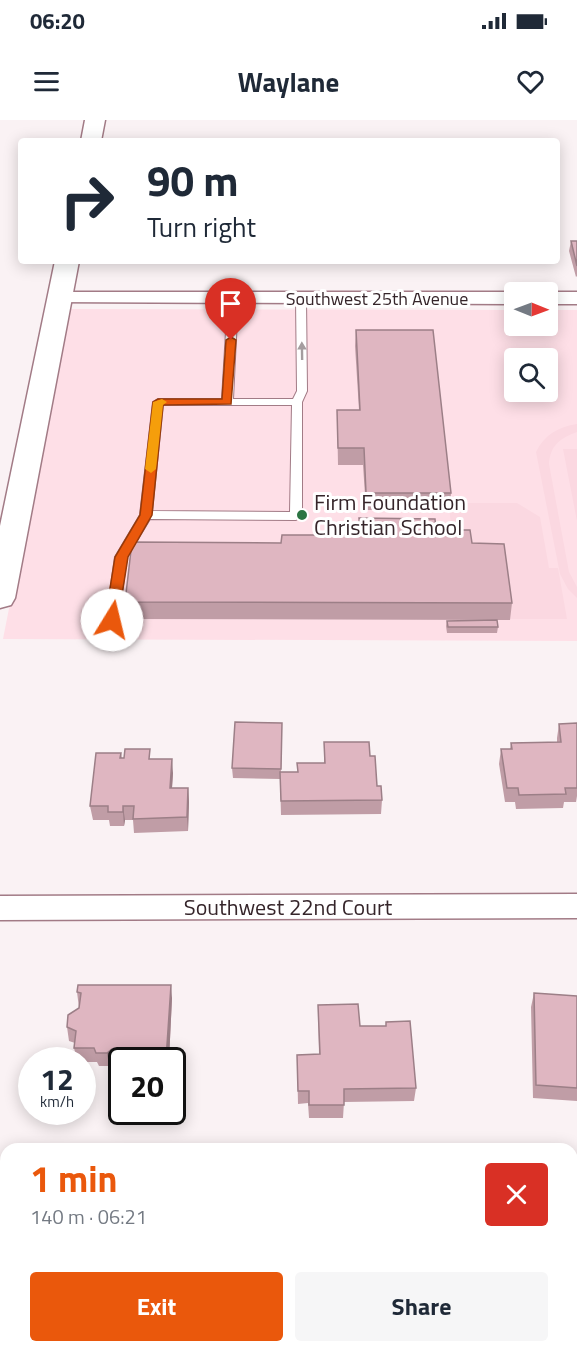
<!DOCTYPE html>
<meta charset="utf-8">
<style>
body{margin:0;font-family:"Titillium Web",sans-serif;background:#f6f6f7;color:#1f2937;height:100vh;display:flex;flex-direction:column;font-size:22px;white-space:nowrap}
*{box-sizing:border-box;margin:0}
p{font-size:20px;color:#747a83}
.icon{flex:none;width:33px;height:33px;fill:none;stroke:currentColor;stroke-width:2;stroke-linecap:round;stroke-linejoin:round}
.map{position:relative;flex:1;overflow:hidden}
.drawer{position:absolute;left:0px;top:1023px;width:578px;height:210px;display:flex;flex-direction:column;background:#fff;border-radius:18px 18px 0 0;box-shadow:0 3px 15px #0003}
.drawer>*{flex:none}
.guide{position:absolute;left:18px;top:18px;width:542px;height:126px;border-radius:6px;box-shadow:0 3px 15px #0003;background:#fff;color:#1f2937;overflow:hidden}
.needle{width:39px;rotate:91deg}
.buttons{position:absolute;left:504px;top:162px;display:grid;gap:12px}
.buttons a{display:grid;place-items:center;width:54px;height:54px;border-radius:6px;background:#fff;box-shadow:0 3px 15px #0003;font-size:30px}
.speed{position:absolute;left:18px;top:927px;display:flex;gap:12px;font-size:30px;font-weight:700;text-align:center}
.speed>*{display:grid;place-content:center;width:78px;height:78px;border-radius:50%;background:#fff;box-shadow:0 3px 15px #0003;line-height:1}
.speed small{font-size:15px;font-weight:400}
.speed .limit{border:3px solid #111;border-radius:9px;background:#fff;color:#111}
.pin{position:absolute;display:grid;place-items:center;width:51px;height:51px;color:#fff;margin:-62px -26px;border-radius:50% 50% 50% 0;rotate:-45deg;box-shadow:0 0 6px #0007}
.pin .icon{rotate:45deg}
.me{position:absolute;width:66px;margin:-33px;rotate:9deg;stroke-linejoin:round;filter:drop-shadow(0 0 4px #0008)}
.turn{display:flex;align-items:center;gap:21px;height:126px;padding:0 30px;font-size:27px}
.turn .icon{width:78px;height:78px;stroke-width:2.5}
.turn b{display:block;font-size:42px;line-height:51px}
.round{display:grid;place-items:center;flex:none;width:63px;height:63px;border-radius:6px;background:#f6f6f7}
.headline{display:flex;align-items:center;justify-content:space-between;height:102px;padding:0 30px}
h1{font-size:36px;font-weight:700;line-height:45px;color:#ea580c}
.cta{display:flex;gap:12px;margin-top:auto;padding:12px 30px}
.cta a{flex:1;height:69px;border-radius:6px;background:#ea580c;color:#fff;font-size:24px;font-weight:700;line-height:69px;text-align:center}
.cta a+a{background:#f6f6f7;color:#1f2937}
.status{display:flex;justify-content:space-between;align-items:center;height:42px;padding:0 30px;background:#fff;direction:ltr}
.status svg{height:16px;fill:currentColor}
header{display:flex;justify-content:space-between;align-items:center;height:78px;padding:0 30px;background:#fff;font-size:27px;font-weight:700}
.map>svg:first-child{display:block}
.built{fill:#fedfe7;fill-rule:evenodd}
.green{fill:#fbd8e1}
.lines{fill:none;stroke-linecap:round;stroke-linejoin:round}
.service-casing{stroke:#a27b86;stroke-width:2}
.minor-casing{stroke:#a27b86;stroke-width:3}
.secondary-casing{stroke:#a27b86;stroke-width:3}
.service{fill:#fff;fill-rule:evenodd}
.minor{fill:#fff;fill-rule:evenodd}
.secondary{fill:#fff;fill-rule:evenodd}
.wall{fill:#c09da6}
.shaded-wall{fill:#9c7f87}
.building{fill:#dfb6c1;stroke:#9c7f87;stroke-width:1.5}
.oneway{fill:#a49d9f}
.route{fill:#ea580c;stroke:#983908;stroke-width:1.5}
.slow{fill:#f59e0b}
.poi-dot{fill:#2c7543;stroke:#fff;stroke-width:2}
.labels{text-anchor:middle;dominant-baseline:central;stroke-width:6;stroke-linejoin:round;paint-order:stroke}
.far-street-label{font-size:18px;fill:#35252a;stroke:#fff}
.poi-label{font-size:22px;fill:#35252a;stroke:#fff;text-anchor:start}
.street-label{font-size:22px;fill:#35252a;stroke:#fff}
</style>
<div class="status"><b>06:20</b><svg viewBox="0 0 49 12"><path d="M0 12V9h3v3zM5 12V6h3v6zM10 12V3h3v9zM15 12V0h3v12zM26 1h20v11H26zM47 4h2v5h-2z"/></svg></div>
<header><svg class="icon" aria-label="menu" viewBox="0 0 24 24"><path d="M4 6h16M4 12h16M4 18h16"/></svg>Waylane<svg class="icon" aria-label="heart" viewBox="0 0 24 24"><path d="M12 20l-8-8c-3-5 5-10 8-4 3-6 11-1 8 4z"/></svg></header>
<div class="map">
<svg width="577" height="1233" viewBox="0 0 577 1233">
<rect width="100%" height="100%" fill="#faf2f4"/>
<path class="built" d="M68,189L514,190V206H548V190H577V521L3,519ZM514,238H548V272H514Z"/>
<path class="green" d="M577,304V312C560,318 550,326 549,344L569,452L577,467V478L568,469L560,454L536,332C544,315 558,307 577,304Z
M563,329H577V401Z
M465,383H517L540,397L549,448H558L567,499H510L453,427L449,385H465Z"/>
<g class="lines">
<defs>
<path id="service" d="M233,175L238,178L233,279H293L297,271L296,178L301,175L306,178L307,271L302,282V396L296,400L150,399L127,437L118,500L116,503H108L106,500L115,437L140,395L153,282L158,279H222L228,178ZM163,285H292L290,392L152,391Z
M6,1207V1225L0,1226V1208Z
M373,1227H393V1228L391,1233H375Z"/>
<path id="minor" d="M60,172H516L514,184L53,182L50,178L53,174Z
M546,172H577V184H548Z
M577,774V798L0,800V776Z"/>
<path id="secondary" d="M85,0H105L101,21H81Z
M55,141H79L15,478L11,485L0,488V406Z"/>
</defs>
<use href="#service" class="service-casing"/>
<use href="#minor" class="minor-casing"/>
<use href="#secondary" class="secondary-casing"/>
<use href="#service" class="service"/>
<use href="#minor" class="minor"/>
<use href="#secondary" class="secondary"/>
</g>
<path class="wall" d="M571,121H577V156L576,157L569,131Z
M356,210L451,373L450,390H366L363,345H338L337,290H359L355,226Z
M359,398L436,410L512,483L510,500H497L498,507L497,513H447L446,506L447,501L494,500L127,499L125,482L281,423L359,415Z
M282,603L281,652H297L324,643V622L370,636L377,666L382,680L381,694L281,695L280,659L233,658L232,648Z
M577,603V676L576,682H564L563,688L516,689L515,682H505L499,644L501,629H510L511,623L557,622V618L559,604Z
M121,633L122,638L151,639L173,653L172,668H188L189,682L188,711L134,713L133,700H125L124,706H110L109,700H93L90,686Z
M77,872L172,878L169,940H122V943H114L109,946H99L97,942H82V940H77L74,928L75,923L69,921L67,907L79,888Z
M534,873L577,876V981L533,978L531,887Z
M318,885L360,906L416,968L414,981L344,982L343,998H309L308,983L298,984L297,935L319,934Z
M572,1070L576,1139L574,1147H572Z"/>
<path class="shaded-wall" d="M172,639L173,653L171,682L170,668Z
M188,668L189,682L188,711L187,697Z
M123,686L125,700L124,706L123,692Z
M171,865L172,878L169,940H166Z
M112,929L114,943L109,946L107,933Z"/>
<path class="building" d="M571,121H577V146Z
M356,210H433L451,373H366L364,328H338L337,290H360Z
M359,398L435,399L436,410H470L472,423L504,424L512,483L125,482L132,422L281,423L282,415H360Z
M497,500L498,507H448L447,501Z
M235,602L282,603L281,649L232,648Z
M577,603V668H565L566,674L519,675L518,668H507L501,629H512L511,623L561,622L559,604Z
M324,622H369L370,636H375L377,666H381L382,680L281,681L280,652H298L297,643H325Z
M125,629H150L149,639H172L170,668H188L187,697L133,699L134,686H123V692H108V686H90L96,633H121L120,638H124Z
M78,865H171L166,940H131V929H112L107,933H96L94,928H74L76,911L67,907L68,895L79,888L81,873L77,872Z
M534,873L577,876V968L536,965Z
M358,884L360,906H386V902L410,901L416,968L344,969V985H309V971H298L297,935L320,934L318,885Z
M572,1070L576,1139H572Z"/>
<defs><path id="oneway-solid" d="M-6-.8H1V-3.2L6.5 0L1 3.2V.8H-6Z" transform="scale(1.5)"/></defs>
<use class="oneway" href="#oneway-solid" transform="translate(302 231) rotate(-91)"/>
<path class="route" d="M231,217L236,220L231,284L163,285L152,395L128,437L118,500L116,503H107L105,500L115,437L140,395L153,282L158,279H222L226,220Z"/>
<path class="slow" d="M162,279L167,282L163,285L156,349L151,353L145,349L153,282Z"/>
<circle class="poi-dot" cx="302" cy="395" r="6"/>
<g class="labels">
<g class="far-street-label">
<text x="377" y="178">Southwest 25th Avenue</text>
</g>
<g class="poi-label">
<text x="314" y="382">Firm Foundation<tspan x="314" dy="25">Christian School</tspan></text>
</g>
<g class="street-label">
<text x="288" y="787">Southwest 22nd Court</text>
</g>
</g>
</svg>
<div class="buttons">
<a><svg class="needle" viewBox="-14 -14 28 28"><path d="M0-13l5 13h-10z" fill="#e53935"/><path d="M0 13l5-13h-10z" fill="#747a83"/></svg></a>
<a><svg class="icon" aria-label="search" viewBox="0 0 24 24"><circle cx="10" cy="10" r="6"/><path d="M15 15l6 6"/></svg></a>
</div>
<div class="speed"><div>12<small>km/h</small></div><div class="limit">20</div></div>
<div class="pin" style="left:231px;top:220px;background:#d93025"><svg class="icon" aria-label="arrive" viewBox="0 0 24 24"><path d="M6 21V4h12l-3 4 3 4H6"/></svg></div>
<svg class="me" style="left:112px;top:500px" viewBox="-20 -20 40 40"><circle r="19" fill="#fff"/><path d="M0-13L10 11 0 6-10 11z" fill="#ea580c"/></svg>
<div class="guide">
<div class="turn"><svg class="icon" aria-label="right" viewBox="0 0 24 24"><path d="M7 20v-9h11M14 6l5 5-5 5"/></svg><div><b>90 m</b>Turn right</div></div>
</div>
<section class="drawer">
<div class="headline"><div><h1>1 min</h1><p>140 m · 06:21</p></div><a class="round" style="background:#d93025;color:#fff"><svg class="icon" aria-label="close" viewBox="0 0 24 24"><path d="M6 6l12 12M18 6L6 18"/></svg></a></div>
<div class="cta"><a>Exit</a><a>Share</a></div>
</section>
</div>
